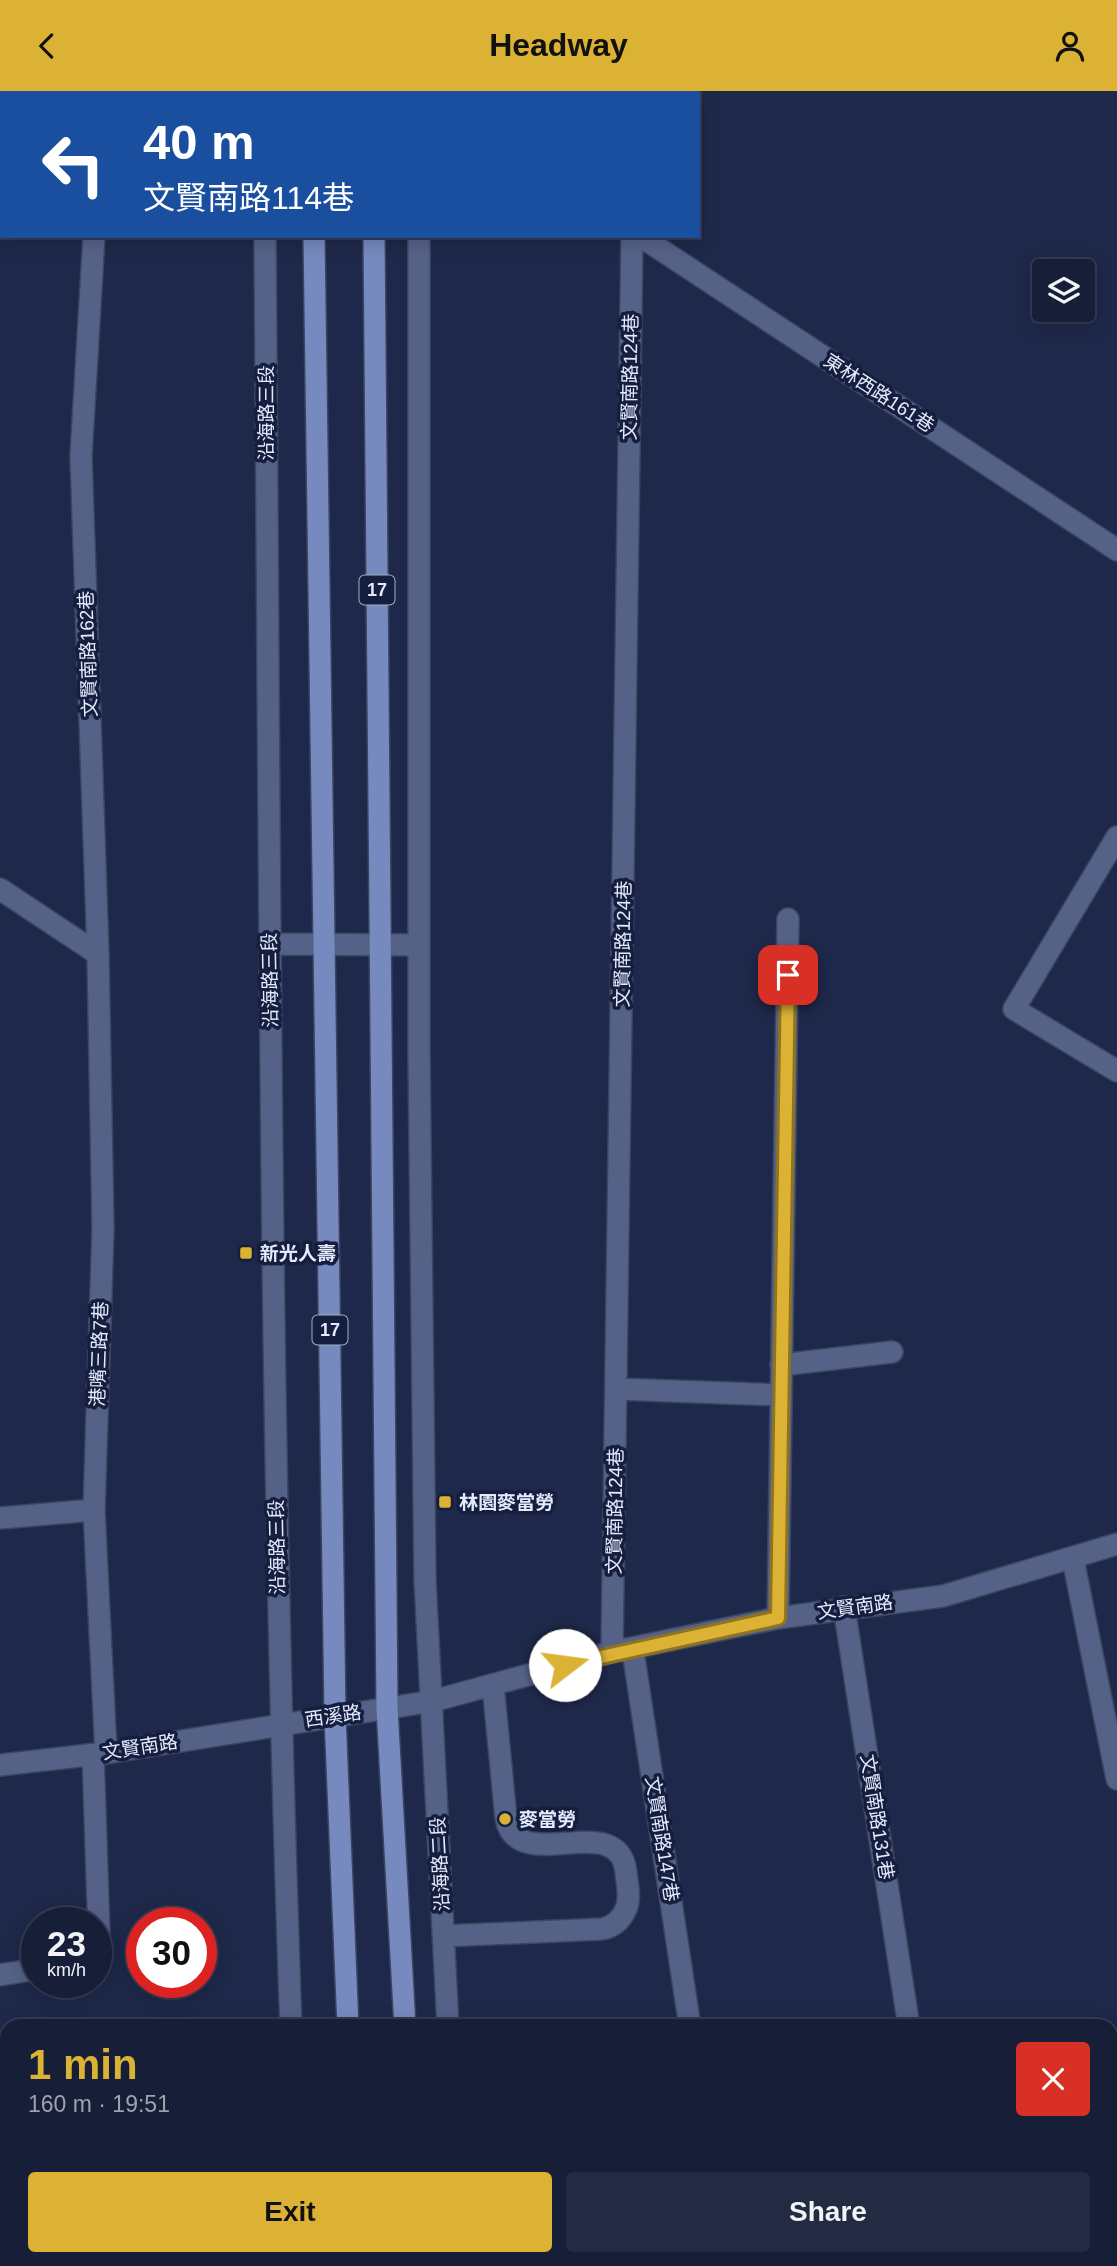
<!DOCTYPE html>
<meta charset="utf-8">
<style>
body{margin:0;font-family:Helvetica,"Noto Sans TC",sans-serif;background:#232b43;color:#f1f3f6;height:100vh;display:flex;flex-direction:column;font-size:26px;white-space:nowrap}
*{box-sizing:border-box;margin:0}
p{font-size:23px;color:#9ea2ae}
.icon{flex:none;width:38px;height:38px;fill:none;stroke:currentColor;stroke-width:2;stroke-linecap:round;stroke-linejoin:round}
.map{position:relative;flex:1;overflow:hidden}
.drawer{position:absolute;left:0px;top:1928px;width:1118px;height:247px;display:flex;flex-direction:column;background:#161e38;border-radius:21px 21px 0 0;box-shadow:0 4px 18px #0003,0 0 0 2px #353c53}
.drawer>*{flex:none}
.banner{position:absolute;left:0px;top:0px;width:700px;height:147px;box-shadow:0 4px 18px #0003,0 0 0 2px #353c53;background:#1a4fa0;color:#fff;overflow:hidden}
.fabs{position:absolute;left:1032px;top:168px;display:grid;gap:14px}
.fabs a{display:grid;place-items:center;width:63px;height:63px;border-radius:7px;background:#161e38;box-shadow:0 4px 18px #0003,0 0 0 2px #353c53;font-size:35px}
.speed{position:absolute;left:21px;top:1816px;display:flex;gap:14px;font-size:35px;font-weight:700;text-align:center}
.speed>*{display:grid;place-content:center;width:91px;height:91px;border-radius:50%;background:#161e38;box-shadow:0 4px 18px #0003,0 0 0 2px #353c53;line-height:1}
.speed small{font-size:18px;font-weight:400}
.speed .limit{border:10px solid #d22;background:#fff;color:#111}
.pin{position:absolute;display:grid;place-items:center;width:60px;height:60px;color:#fff;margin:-30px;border-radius:14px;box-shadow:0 4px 10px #0006}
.me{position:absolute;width:77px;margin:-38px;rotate:75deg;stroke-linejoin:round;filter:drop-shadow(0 0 5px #0008)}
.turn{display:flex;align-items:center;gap:24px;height:147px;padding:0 28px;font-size:32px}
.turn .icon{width:91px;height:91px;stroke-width:2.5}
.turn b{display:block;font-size:49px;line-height:60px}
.round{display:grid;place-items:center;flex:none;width:74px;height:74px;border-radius:7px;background:#232b43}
.overview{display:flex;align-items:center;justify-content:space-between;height:119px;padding:0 28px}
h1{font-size:42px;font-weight:600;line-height:52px;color:#dbb233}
.primary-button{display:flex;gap:14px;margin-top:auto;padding:14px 28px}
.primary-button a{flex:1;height:80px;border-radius:7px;background:#dbb233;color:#111;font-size:28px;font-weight:600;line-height:80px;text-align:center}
.primary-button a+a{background:#232b43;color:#f1f3f6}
header{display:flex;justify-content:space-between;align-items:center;height:91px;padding:0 28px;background:#dbb233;color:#111;font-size:32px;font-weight:600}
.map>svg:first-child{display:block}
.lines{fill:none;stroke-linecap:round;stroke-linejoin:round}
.minor-casing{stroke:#3d4460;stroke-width:24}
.major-casing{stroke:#3d4460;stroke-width:24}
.minor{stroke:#556288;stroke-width:21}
.major{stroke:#778ac0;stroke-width:21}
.route-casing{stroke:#8e7421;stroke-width:18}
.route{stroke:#dbb233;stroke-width:12}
.poi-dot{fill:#dbb233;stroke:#151e3f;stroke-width:2.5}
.labels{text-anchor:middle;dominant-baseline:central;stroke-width:7;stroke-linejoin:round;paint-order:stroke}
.shield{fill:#151e3f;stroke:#a5adc3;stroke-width:2}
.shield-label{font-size:18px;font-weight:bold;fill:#e3eafc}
.street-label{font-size:19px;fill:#e3eafc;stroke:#151e3f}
.poi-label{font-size:19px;font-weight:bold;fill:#e3eafc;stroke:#151e3f;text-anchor:start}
</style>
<header><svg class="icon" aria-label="back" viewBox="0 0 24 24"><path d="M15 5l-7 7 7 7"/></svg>Headway<svg class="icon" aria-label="person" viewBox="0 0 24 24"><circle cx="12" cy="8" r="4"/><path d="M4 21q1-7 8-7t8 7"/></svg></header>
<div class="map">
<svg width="1117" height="2175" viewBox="0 0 1117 2175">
<rect width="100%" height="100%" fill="#1e284a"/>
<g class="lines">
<defs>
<path id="minor" d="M96,0V2
M264,0V2
M419,0V2
M626,0V2
M94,145L81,365L98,863L103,1138L94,1419L106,1662
M265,145C270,742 269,1339 291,1936
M419,145V961L425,1489L448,1936
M640,145L1117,459
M1117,746L1014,918L1117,980
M0,798L98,863
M269,853L419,854
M781,1274L892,1261
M617,1298L781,1304
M0,1427L94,1419
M1073,1468L1117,1688
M844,1516L909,1936
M778,1527L788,828
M633,1560L690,1936
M612,1561L632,145
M93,1664L99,1842L96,1853
M0,1674L106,1662L433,1610L612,1561L778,1527L943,1505L1117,1453
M444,1845L602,1838C614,1836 621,1829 626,1818C631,1806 627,1793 626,1781C618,1716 517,1787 506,1727L493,1594
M0,1884L37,1878
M300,2168V2175
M458,2168L459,2175
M945,2168L946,2175
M1097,2175L1117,2171"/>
<path id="major" d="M312,0V2
M373,0V2
M314,145L335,1625L348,1936
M374,145L387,1617L405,1936
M358,2168V2175
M416,2168L417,2175"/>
</defs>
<use href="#minor" class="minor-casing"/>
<use href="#major" class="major-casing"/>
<use href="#minor" class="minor"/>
<use href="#major" class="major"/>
</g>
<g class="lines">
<defs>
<path id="route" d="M565,1574L778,1527L788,884"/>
</defs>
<use href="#route" class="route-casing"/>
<use href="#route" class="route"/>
</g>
<g class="poi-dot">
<rect x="239" y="1155" width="14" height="14" rx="3.5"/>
<rect x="438" y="1404" width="14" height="14" rx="3.5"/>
<circle cx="505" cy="1728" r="7"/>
</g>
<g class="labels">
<g class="shield">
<rect x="359.5" y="484.5" width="35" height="29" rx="5"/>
<rect x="312.5" y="1224.5" width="35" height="29" rx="5"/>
</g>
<g class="shield-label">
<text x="377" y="499">17</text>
<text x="330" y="1239">17</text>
</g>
<g class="street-label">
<text transform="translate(630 286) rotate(-89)">文賢南路124巷</text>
<text transform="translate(879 302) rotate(33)">東林西路161巷</text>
<text transform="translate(266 322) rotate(-90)">沿海路三段</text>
<text transform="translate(88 563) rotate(-92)">文賢南路162巷</text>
<text transform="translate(623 853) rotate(-89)">文賢南路124巷</text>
<text transform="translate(270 889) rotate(-91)">沿海路三段</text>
<text transform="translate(99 1263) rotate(-88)">港嘴三路7巷</text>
<text transform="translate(615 1420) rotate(-89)">文賢南路124巷</text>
<text transform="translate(277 1456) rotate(-91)">沿海路三段</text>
<text transform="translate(855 1516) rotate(-8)">文賢南路</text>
<text transform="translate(333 1625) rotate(-8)">西溪路</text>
<text transform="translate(140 1656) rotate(-9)">文賢南路</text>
<text transform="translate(877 1726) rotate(81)">文賢南路131巷</text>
<text transform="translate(662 1748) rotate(81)">文賢南路147巷</text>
<text transform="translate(440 1773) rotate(-93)">沿海路二段</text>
</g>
<g class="poi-label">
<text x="260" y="1162">新光人壽</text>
<text x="459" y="1411">林園麥當勞</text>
<text x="519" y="1728">麥當勞</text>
</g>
</g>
</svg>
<div class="fabs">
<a><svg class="icon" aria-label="layers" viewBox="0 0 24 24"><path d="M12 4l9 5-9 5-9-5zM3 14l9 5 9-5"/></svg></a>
</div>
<div class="speed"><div>23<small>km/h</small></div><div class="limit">30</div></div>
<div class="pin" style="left:788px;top:884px;background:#d93025"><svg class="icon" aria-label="arrive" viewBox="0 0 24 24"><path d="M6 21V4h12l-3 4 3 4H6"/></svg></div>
<svg class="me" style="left:565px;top:1574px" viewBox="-20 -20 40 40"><circle r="19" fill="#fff"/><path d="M0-13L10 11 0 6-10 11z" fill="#dbb233"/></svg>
<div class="banner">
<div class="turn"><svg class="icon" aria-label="left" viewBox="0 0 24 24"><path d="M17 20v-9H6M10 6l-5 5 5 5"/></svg><div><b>40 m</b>文賢南路114巷</div></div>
</div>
<section class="drawer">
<div class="overview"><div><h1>1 min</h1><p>160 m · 19:51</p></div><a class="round" style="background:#d93025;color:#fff"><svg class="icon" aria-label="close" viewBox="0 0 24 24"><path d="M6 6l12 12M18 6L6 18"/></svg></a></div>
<div class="primary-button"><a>Exit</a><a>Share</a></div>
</section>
</div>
